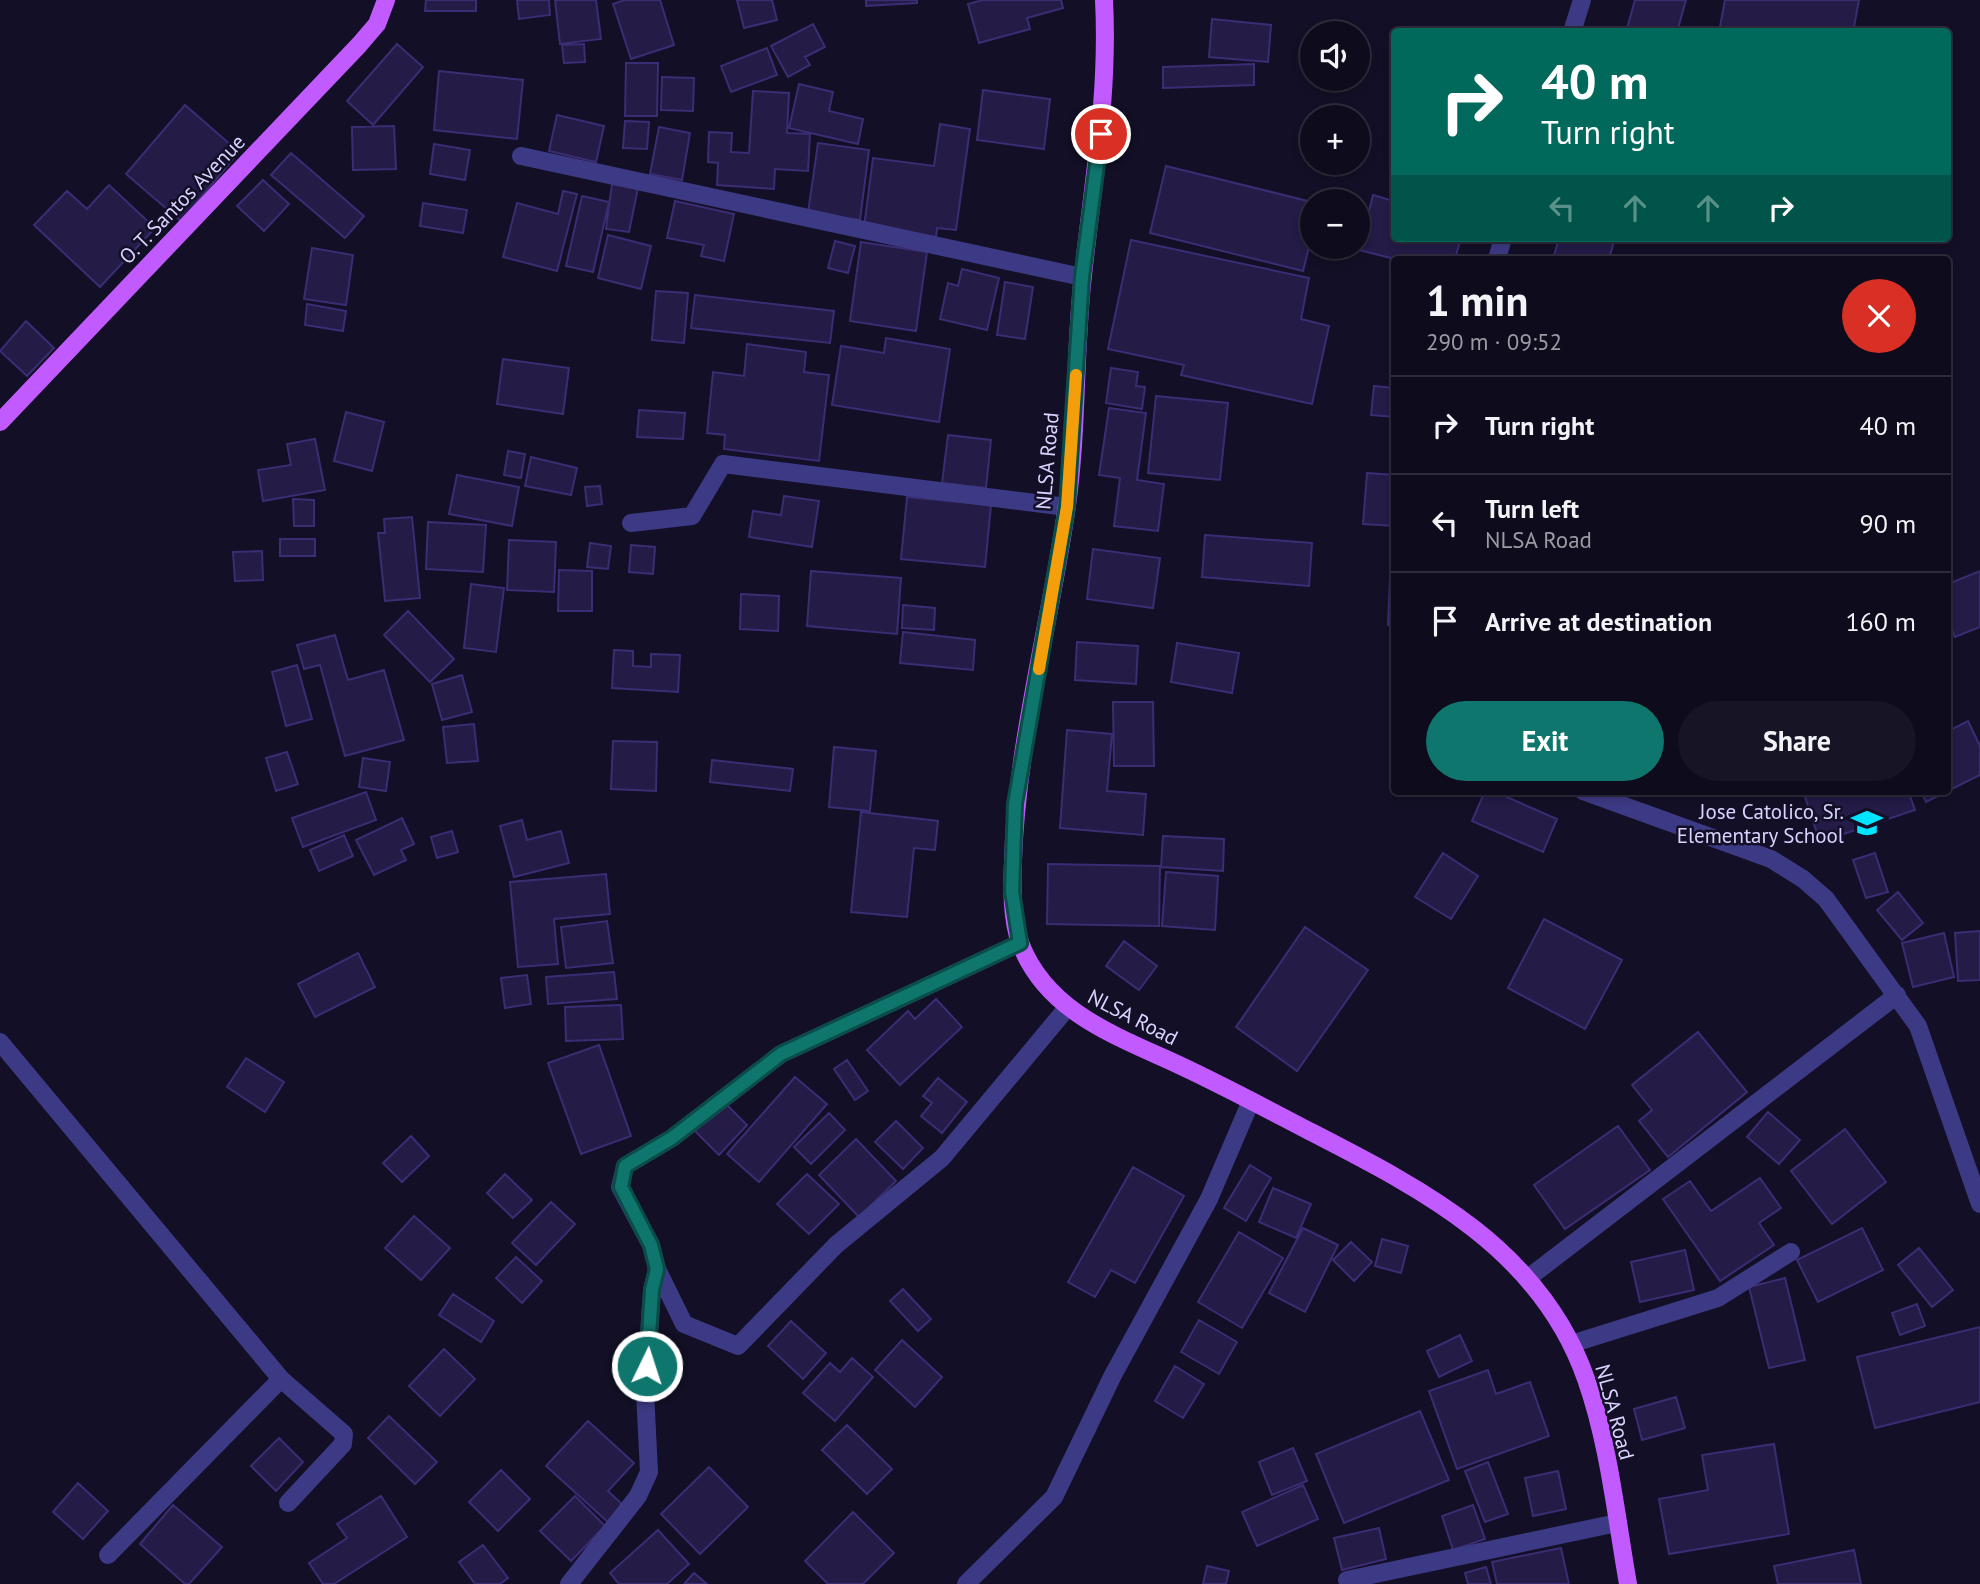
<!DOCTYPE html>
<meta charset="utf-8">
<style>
body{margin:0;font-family:"PT Sans",sans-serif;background:#171425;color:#f1f3f6;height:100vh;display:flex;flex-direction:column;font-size:26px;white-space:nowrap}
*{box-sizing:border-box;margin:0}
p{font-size:23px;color:#9b9ba3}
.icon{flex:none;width:38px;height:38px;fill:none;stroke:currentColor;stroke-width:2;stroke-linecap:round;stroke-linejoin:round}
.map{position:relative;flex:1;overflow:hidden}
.drawer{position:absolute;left:1391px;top:256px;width:560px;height:539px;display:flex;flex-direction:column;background:#0e0b1c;border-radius:7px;box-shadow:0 4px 10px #0003,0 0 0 2px #2e2b3b}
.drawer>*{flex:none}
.banner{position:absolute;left:1391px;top:28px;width:560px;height:214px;border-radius:7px;box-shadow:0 4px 10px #0003,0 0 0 2px #2e2b3b;background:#00695c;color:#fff;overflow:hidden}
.tools{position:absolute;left:1300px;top:21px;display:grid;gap:14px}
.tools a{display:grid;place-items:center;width:70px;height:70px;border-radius:50%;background:#0e0b1c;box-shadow:0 4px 10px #0003,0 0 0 2px #2e2b3b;font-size:35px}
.pin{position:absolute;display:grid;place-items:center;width:60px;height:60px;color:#fff;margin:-30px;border:4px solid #fff;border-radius:50%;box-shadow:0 2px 7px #0007}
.me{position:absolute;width:77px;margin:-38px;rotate:4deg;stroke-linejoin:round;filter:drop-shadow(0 0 5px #0008)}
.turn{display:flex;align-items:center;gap:24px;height:147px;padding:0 35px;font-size:32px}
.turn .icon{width:91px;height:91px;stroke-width:2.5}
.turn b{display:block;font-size:49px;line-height:60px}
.lanes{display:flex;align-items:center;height:66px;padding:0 35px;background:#0003;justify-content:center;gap:35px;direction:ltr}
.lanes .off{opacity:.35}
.round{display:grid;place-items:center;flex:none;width:74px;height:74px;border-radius:37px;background:#171425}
.head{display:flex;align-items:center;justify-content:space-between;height:119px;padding:0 35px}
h1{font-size:42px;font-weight:700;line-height:52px}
.action{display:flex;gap:14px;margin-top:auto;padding:14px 35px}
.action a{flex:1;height:80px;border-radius:42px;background:#0f766e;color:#fff;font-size:28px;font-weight:700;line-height:80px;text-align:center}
.action a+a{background:#171425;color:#f1f3f6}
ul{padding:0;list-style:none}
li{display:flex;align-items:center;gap:21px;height:98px;padding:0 35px;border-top:2px solid #2e2b3b}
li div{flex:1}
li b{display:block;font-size:26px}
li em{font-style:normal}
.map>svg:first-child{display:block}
.building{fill:#241b47;stroke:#3b2d73;stroke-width:2}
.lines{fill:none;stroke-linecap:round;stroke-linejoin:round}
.minor{stroke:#3d3a85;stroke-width:18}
.major{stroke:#c25bff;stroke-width:18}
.route-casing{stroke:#0a4d48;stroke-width:18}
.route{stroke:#0f766e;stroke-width:12}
.slow{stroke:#f59e0b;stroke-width:12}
.labels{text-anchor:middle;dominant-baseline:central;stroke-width:5;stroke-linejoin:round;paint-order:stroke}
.street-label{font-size:21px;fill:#d9d4ff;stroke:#130f26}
.poi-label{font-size:21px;fill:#d9d4ff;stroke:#130f26;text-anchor:end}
</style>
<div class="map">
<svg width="1980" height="1584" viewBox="0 0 1980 1584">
<rect width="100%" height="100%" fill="#130f26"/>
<path class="building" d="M476,0V11H425L426,0Z
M517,0H549L550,15L519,19Z
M555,0H596L601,39L560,44Z
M625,0H660L674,45L631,59L613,4Z
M737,0H772L777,20L744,28Z
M866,0H917V3L866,6Z
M983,0H1061L1063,8L1027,18L1030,29L979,43L968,4Z
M1635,0H1686L1677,32H1626Z
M1725,0H1859L1853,32H1719Z
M1212,19L1271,25L1268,62L1209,57Z
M813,24L825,47L805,57L810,65L788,77L771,46Z
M397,44L423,67L373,125L347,101Z
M584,44L585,62L564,63L562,45Z
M767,48L777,75L731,92L721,66Z
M626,63H658L657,116H625Z
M1254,64V85L1163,88V67Z
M439,71L523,80L517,139L434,130Z
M662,77L694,78L693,111L661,110Z
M799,84L833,92L829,111L863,119L858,144L789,128Z
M983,90L1050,99L1044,149L977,140Z
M753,91L789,93L787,133L810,134L808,171L775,169L774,189L717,185L718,163L708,162L709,132L732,133L731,152L749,153Z
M185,105L239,152L181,221L126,174Z
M557,115L604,126L596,162L549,151Z
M625,121L649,122L647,149L623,148Z
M940,124L970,129L956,230L937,228L936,237L864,227L873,158L934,166Z
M394,126L396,169L353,170L352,127Z
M659,127L690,133L682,180L650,174Z
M818,143L869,150L860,220L808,213Z
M434,144L470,150L465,180L430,174Z
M291,153L364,216L345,238L271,175Z
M1166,166L1312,202V235L1303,271L1150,233Z
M263,180L289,204L264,231L237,206Z
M1395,183V238H1461L1455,259H1395L1359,250L1373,195L1390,200Z
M612,184L638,188L629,232L606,229Z
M109,185L155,228L100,287L34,225L67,191L87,209Z
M563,191L577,194L557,271L503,257L517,203L558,214Z
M582,196L609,202L593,272L566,266Z
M675,201L734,214L724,261L701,256L704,245L667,238Z
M423,203L467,210L463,233L420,226Z
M608,235L651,246L641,289L598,278Z
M1559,238H1615L1609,259H1553Z
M1131,240L1309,278L1301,319L1329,326L1312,404L1181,375L1184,365L1108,349Z
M835,241L855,246L848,273L828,268Z
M861,242L927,252L916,331L850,321Z
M312,248L353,255L346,305L304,299Z
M962,269L999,278L987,330L940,319L948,283L958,286Z
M1005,282L1033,287L1025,339L997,335Z
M656,291L688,293L684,343L652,340Z
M695,295L834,311L830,343L691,328Z
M307,304L346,311L343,331L305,325Z
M26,321L54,348L27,376L0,351Z
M886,338L950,349L939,422L832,405L841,346L884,353Z
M747,344L806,352L804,372L829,375L819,461L724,449L725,435L707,433L713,372L744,376Z
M503,359L569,368L563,414L497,404Z
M1111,368L1138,372L1136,386L1145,387L1142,409L1106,403Z
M1374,386L1395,388V417L1371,415Z
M1156,396L1228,403L1220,480L1148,473Z
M1109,408L1146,413L1137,480L1164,484L1158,531L1114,526L1120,478L1099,475Z
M639,410L685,413L683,439L637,437Z
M346,412L384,422L372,471L334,461Z
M948,435L991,440L986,488L942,483Z
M315,439L325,490L263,501L258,470L291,465L287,444Z
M508,451L525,454L521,478L504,475Z
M531,457L577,468L571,495L525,486Z
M1367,473L1395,475V526L1363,524Z
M457,475L519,487L512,526L449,514Z
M600,486L602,504L587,506L585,487Z
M784,496L819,501L812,547L749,537L753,511L781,515Z
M907,497L991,505L985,567L901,559Z
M293,499L314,500V526H294Z
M412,517L420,598L385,601L378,533H385L384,519Z
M428,522L486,525L483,572L426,569Z
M1205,535L1312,543L1309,586L1202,577Z
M280,539H315V556H280Z
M509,540L556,542L554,592L507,590Z
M590,543L611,546L608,569L587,567Z
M631,545L655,547L653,574L629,572Z
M1093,549L1160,558L1153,608L1087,599Z
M262,551L263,580L235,581L233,552Z
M559,570L592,571V611H558Z
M811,571L901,578L897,634L807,626Z
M1980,571V627L1955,637L1948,620V584Z
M1390,576H1395V626L1388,625Z
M471,584L504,588L496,652L464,648Z
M741,594L779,596L778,631L740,629Z
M903,605L935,608L934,630L902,628Z
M408,611L454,659L430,682L384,635Z
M903,632L975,640L973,670L900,663Z
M335,635L348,680L384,670L404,740L345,756L320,665L304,669L297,645Z
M1077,642L1138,646L1136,684L1075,680Z
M1177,643L1239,653L1232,693L1171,682Z
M614,650L633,651V666L651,667V654L680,655L678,692L612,688Z
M297,665L312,719L286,726L272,672Z
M462,675L472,712L442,720L432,684Z
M1113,702H1153L1154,766H1114Z
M1968,721L1980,746V775L1948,791V731Z
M474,724L478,761L447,763L443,727Z
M1067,730L1112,734L1107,791L1146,794L1143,835L1060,828Z
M613,741L657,742L656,791L611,789Z
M834,747L876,751L870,811L829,807Z
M287,752L298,784L276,791L266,758Z
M363,758L390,762L386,791L359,787Z
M712,760L793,769L790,791L710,782Z
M1485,791H1493L1557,819L1543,852L1472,821Z
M1803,791H1908L1915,810L1820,842Z
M1921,791H1948L1926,802Z
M366,792L376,820L303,847L292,818Z
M861,812L938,821L935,850L914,848L907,917L851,912Z
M402,818L414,844L401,850L406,860L374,875L356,840Z
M522,820L527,840L561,831L569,863L514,877L500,826Z
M452,831L458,852L437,858L431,837Z
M344,835L353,856L319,871L310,850Z
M1163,836L1224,839L1223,871L1161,867Z
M1443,853L1478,876L1451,919L1415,897Z
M1875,853L1888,892L1866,898L1853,860Z
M1048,864L1160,866L1159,926L1047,924Z
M1166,872L1218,876L1215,930L1162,926Z
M606,874L610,914L554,919L558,964L518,967L510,882Z
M1898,892L1923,923L1902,940L1877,910Z
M1544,919L1622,960L1585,1029L1508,988Z
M607,921L613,963L566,968L561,927Z
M1305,927L1368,970L1297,1071L1236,1027Z
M1980,931V980L1958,981L1955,933Z
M1944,933L1954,977L1913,987L1902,943Z
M1124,941L1157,966L1139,990L1106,966Z
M358,953L375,987L315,1017L298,984Z
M614,972L617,999L548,1004L546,977Z
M527,975L531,1004L505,1008L501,978Z
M936,999L962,1027L900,1085L867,1050L908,1011L915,1019Z
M621,1005L623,1039L566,1041L565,1007Z
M1698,1032L1747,1092L1668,1157L1639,1121L1652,1110L1632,1085Z
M599,1045L631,1136L581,1154L548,1063Z
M246,1058L284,1082L265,1112L227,1087Z
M847,1060L868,1091L855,1100L834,1069Z
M795,1077L827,1104L759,1182L727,1154Z
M938,1078L967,1102L942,1133L921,1116L932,1103L923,1096Z
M726,1104L747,1125L719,1155L695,1131Z
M1768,1112L1800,1140L1779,1164L1747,1137Z
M829,1113L845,1130L811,1164L794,1147Z
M896,1121L923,1148L903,1169L875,1142Z
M1618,1126L1650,1170L1565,1229L1534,1185Z
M1845,1129L1886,1182L1832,1224L1791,1171Z
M411,1136L429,1156L402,1182L383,1163Z
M856,1139L896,1181L859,1217L819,1175Z
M1250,1165L1271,1178L1246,1221L1224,1208Z
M1133,1167L1184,1196L1135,1283L1111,1270L1095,1297L1068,1282Z
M505,1174L532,1200L513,1218L487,1193Z
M807,1174L839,1204L809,1234L777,1204Z
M1760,1178L1781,1208L1759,1223L1774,1245L1720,1281L1663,1199L1690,1181L1711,1211Z
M1273,1188L1311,1204L1296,1238L1259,1222Z
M551,1202L575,1224L536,1265L512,1243Z
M414,1216L450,1248L421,1280L385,1248Z
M1303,1228L1338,1245L1305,1312L1269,1293Z
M1862,1228L1883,1270L1818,1302L1797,1260Z
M1239,1232L1283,1258L1242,1328L1198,1302Z
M1382,1239L1408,1246L1401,1273L1375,1266Z
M1351,1242L1372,1262L1354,1281L1333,1260Z
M1919,1248L1953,1290L1932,1307L1898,1265Z
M1685,1250L1694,1290L1640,1302L1631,1262Z
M516,1257L542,1281L522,1303L496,1278Z
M1785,1278L1805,1360L1769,1368L1749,1287Z
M903,1289L931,1319L918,1331L890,1301Z
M453,1294L494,1321L481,1342L439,1315Z
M1917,1304L1925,1326L1900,1335L1892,1313Z
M1199,1320L1237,1342L1219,1374L1181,1352Z
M791,1321L826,1353L803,1379L768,1346Z
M1980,1327V1402L1875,1428L1857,1357Z
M1460,1335L1472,1361L1439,1377L1427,1351Z
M902,1340L942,1377L915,1407L875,1370Z
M444,1349L475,1379L440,1416L409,1386Z
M852,1358L873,1377L835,1421L803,1393L830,1363L840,1372Z
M1175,1366L1204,1384L1183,1418L1155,1401Z
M1488,1370L1496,1394L1530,1382L1549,1436L1457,1469L1429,1391Z
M1676,1397L1685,1428L1642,1440L1634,1409Z
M1420,1411L1449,1480L1344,1523L1316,1454Z
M389,1416L437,1462L415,1484L368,1438Z
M588,1421L634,1463L608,1491L624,1506L609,1523L546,1466Z
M847,1425L892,1469L867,1494L822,1450Z
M279,1438L303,1462L276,1491L251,1466Z
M1774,1444L1789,1534L1669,1554L1659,1499L1708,1490L1702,1455Z
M1293,1448L1307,1481L1272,1495L1259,1462Z
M1488,1462L1508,1514L1485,1522L1465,1471Z
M709,1467L748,1507L700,1554L661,1514Z
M501,1470L530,1499L498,1531L469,1502Z
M1558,1471L1566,1509L1533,1516L1525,1478Z
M78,1483L108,1511L83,1539L53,1512Z
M1303,1485L1318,1519L1257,1546L1242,1512Z
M381,1496L407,1537L334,1584H323L309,1563L347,1538L337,1524Z
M575,1496L605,1526L571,1561L540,1531Z
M173,1505L222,1547L189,1584H185L140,1544Z
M1473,1505L1485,1539L1453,1550L1442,1516Z
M853,1512L894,1553L863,1584H828L805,1561Z
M1379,1528L1386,1559L1342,1570L1334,1538Z
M658,1530L689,1564L667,1584H619L610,1573Z
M483,1545L508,1578L500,1584H475L459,1562Z
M1561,1548L1569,1584H1497L1492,1562Z
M1854,1550L1861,1584H1778L1774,1566Z
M1207,1566L1229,1571L1226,1584H1203Z
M1486,1567L1491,1584H1468L1465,1573Z
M694,1573L707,1584H684Z"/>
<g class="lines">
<path class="minor" d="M1572,32L1582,0
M521,156L1082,277
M1497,259L1503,238
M631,523L692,516L723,464L1067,507
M1583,791L1771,859L1803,879L1826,899L1918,1026L1980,1204
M0,1042L281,1379L344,1434L343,1444L288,1503
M657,1269L684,1324L738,1346L836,1245L942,1158L1067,1008
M1528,1278L1897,995
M1571,1344L1718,1298L1791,1252
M108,1555L281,1379
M1347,1580L1617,1523
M569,1584L638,1496L649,1472L645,1392L652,1290L657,1269L651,1245L620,1187L625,1166L672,1138L781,1054L1020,943
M966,1584L1054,1497L1113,1375L1209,1199L1251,1101"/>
<path class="major" d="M1104,0C1109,94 1093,181 1083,275C1074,353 1078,434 1066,512C1049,628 1017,743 1013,860C1012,886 1011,920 1021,945C1046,1008 1108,1033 1166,1059C1215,1081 1263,1107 1311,1132C1424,1190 1541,1250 1586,1379C1609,1444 1616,1516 1628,1584
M0,422L359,45L377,24L386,0"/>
</g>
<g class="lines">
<defs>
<path id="route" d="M647,1366L652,1290L657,1269L651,1245L621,1187L625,1166L672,1138L781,1054L1020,943L1012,891L1015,804L1067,507L1082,277L1101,134"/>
</defs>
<use href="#route" class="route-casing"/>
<use href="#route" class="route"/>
<path class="slow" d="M1039,669L1067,507L1076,375"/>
</g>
<defs>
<symbol id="school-bare" viewBox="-9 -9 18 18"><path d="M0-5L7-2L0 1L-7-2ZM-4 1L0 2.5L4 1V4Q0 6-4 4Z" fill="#00e5ff" stroke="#130f26" stroke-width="2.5" paint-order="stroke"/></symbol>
</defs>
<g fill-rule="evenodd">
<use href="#school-bare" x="1845" y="801" width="44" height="44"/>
</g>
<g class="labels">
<g class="street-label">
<text transform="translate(182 199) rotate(-46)">O. T. Santos Avenue</text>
<text transform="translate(1047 461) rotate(-85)">NLSA Road</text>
<text transform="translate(1133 1017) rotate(27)">NLSA Road</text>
<text transform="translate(1615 1412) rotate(75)">NLSA Road</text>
</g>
<g class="poi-label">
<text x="1844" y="811">Jose Catolico, Sr.<tspan x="1844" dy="24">Elementary School</tspan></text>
</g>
</g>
</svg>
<div class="tools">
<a><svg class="icon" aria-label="sound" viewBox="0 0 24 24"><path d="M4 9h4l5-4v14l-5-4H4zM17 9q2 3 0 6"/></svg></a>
<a>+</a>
<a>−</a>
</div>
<div class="pin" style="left:1101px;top:134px;background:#d93025"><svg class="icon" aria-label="arrive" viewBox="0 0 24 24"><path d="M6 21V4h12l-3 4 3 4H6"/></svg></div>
<svg class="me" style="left:647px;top:1366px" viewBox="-20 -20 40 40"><circle r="17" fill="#0f766e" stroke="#fff" stroke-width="3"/><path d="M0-11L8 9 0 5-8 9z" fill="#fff"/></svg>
<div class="banner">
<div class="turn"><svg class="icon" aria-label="right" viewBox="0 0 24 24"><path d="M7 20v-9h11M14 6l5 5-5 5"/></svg><div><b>40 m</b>Turn right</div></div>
<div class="lanes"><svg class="icon off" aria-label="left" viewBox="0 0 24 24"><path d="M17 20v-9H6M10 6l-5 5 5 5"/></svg><svg class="icon off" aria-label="ahead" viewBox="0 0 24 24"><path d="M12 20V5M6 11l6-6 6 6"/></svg><svg class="icon off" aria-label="ahead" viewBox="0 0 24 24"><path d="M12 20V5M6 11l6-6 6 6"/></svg><svg class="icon" aria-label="right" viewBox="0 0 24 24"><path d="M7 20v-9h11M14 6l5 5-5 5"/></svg></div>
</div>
<section class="drawer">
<div class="head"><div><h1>1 min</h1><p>290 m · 09:52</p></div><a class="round" style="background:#d93025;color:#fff"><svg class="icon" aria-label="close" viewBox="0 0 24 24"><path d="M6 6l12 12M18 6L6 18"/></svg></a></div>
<ul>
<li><svg class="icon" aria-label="right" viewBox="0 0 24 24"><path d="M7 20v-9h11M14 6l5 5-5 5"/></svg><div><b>Turn right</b></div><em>40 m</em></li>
<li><svg class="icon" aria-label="left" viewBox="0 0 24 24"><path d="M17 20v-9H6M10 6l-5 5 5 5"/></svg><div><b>Turn left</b><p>NLSA Road</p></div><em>90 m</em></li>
<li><svg class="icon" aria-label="arrive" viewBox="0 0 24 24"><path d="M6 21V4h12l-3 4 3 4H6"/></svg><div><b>Arrive at destination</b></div><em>160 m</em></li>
</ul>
<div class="action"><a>Exit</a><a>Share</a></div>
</section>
</div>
